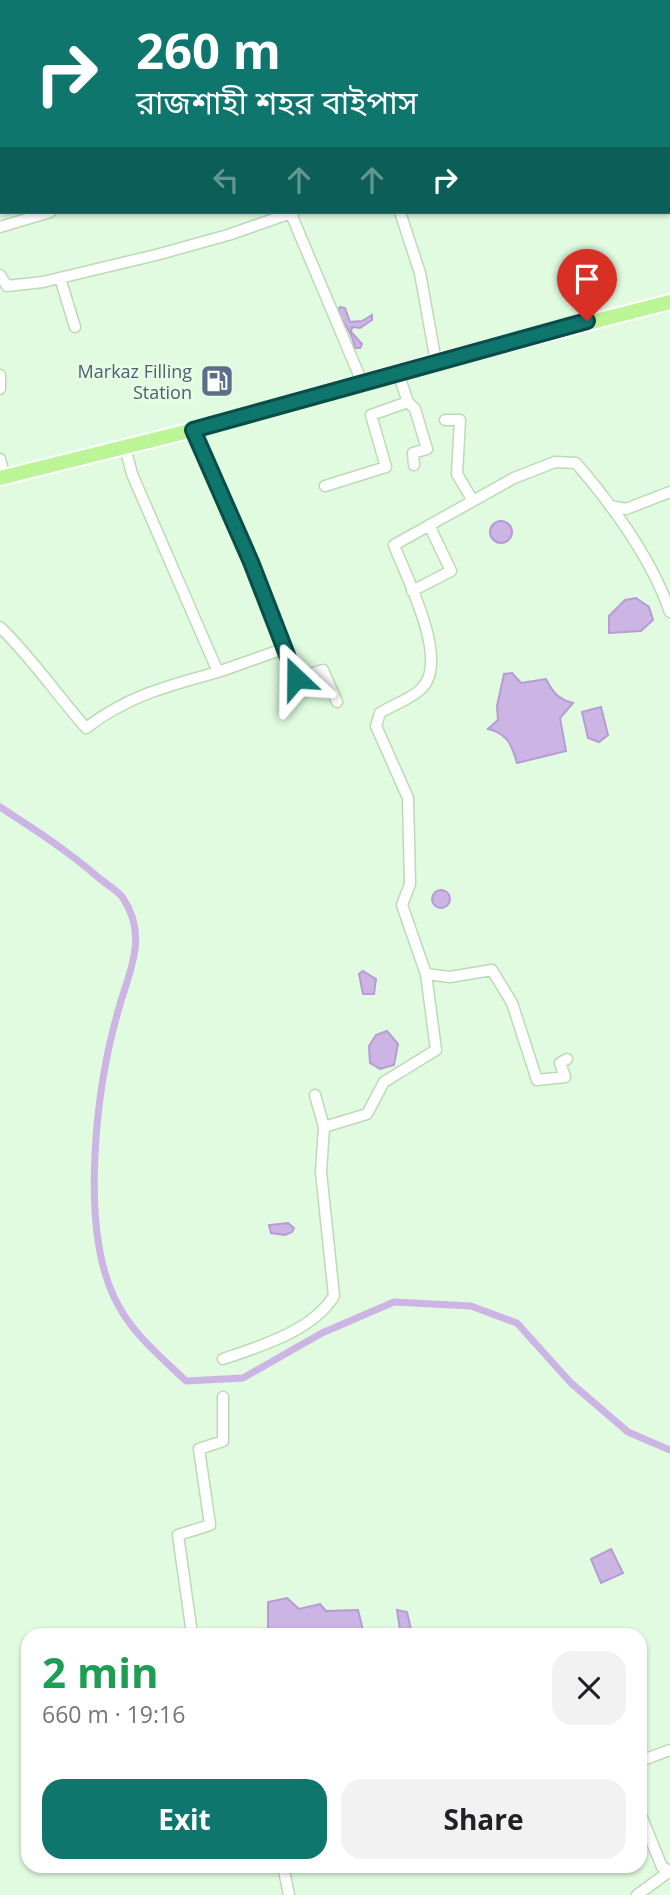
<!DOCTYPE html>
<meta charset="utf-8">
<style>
body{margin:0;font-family:"Open Sans","Noto Sans Bengali",sans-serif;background:#f2f2f2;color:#202124;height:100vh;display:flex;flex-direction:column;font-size:26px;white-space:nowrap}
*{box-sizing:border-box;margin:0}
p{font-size:23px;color:#757577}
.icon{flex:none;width:38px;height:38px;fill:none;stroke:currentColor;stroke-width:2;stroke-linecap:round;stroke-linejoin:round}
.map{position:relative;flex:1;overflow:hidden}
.drawer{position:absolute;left:21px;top:1628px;width:626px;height:245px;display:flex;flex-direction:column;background:#fff;border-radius:21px;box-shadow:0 2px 5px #0004}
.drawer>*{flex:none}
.top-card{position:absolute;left:0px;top:0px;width:670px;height:214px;box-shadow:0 2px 5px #0004;background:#0f766e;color:#fff;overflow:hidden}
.pin{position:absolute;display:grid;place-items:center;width:60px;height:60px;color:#fff;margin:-72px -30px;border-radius:50% 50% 50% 0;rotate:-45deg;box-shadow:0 0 7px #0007}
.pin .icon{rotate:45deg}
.me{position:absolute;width:77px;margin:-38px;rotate:337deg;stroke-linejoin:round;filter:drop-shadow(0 0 5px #0008)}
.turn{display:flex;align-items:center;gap:24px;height:147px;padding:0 21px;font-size:32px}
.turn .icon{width:91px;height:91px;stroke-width:2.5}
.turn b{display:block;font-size:49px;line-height:60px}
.lanes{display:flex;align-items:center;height:66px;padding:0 21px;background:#0003;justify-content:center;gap:35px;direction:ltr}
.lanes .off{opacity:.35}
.round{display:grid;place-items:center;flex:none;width:74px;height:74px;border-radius:21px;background:#f2f2f2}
.headline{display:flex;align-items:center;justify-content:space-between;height:119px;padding:0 21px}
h1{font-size:42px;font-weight:700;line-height:52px;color:#1e9e55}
.button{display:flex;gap:14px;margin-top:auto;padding:14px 21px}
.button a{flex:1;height:80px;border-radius:21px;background:#0f766e;color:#fff;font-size:28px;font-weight:700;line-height:80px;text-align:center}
.button a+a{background:#f2f2f2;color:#202124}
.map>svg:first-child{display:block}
.water{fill:#ccb4e4;stroke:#b89bd5;stroke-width:2}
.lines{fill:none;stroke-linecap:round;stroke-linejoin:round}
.canal{stroke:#ccb4e4;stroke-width:7}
.minor-casing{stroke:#bddab6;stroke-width:13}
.highway-casing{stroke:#fff;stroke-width:18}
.minor{stroke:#fff;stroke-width:10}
.highway{stroke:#bbf596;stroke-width:14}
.route-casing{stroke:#0a4d48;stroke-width:18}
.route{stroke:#0f766e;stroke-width:12}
.labels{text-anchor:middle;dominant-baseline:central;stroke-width:6;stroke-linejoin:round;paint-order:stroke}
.service-label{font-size:18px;fill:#4e5e75;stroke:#e6ffe4;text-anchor:end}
</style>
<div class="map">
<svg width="670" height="1895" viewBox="0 0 670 1895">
<rect width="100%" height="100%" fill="#e0fbdf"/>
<path class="water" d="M340,307L345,308L350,322L362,321L372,315V320L360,328L352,327L351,332L362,344L360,348H355C353,336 345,323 337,313Z
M490 532a11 11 0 1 1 22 0a11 11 0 1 1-22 0Z
M636,598L649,607L653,620L641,631L609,633V616L625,600Z
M512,673L521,683L546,679C553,693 558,699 573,703L560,718L566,751L517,763C512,745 507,733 488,729L498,720L497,706L504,674Z
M601,707L608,735L599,742L588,738L582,712Z
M432 899a9 9 0 1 1 18 0a9 9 0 1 1-18 0Z
M363,971L376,979L374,994H363L359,974Z
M387,1031L398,1044L394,1065L380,1069L370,1063L369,1046L376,1035Z
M288,1223L294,1228L292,1232L285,1235L271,1233L269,1225Z
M611,1549L623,1573L601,1583L591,1559Z
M287,1598L299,1609L320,1604L326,1611L358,1610L364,1634H268V1602Z
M397,1610L407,1612L411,1629L400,1630Z"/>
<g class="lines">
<path class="canal" d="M0,807C34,829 68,851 99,878C106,884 118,891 123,898C150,939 127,975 117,1015C96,1090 80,1225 114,1297C130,1332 159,1355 186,1381L243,1378L322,1333L394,1302L471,1306L517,1323L571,1383L628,1432L670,1450"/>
<defs>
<path id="minor" d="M313,0V2
M598,0V2
M668,204H670
M400,212L420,273L436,362
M291,214L362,382
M0,227L50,212
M0,275L7,286L43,282L156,255L228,235L294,212
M60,278L75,327
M0,375V389
M408,402L415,409L427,449L413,453L414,465
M445,420H460L457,474L473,501
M193,430L251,563L296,678L323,670L337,702
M0,459L5,477
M325,486L386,467L371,415L408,402L398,373
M610,506L626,509L670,492
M412,591L451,571L429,525
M0,627C32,658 57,695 86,728C129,695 168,686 218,672L132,474L125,447
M218,672L283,649
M426,974L450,977L492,970L512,1003L537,1080L565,1077L560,1063L567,1059
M315,1095L324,1127
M223,1359C261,1346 312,1331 334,1296L321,1172L324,1127L367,1114L384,1082L436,1050L426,974L402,905L410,884L408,798L376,726L380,713C392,705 412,699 422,688C450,660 406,577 394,545L514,478L555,462L576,463C613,506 651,557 670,612
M192,1634L178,1535L210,1525L199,1449L223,1441V1397
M640,1761L670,1750
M640,1813L662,1867L670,1871
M283,1866L289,1895
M637,1895L670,1871"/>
<path id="highway" d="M0,478L193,430L436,362L670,302"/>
</defs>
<use href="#minor" class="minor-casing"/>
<use href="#highway" class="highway-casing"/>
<use href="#minor" class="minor"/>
<use href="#highway" class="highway"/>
</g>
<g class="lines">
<defs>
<path id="route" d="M296,678L251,562L193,430L587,321"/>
</defs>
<use href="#route" class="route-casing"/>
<use href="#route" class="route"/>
</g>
<defs>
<symbol id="fuel-square" viewBox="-11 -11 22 22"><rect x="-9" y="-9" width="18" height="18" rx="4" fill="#5c6f8a" stroke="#e6ffe4"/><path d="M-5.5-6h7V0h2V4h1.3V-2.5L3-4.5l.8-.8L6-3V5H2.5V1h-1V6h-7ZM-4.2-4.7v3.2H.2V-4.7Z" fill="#fff"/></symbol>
</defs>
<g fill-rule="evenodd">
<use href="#fuel-square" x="198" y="362" width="38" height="38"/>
</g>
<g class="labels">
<g class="service-label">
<text x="192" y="371">Markaz Filling<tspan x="192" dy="21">Station</tspan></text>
</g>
</g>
</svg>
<div class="pin" style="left:587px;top:321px;background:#d93025"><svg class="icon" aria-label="arrive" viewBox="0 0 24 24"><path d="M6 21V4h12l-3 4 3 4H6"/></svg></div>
<svg class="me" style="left:296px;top:678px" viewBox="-20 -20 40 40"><path d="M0-17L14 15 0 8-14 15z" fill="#0f766e" stroke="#fff" stroke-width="4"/></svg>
<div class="top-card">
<div class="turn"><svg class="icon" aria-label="right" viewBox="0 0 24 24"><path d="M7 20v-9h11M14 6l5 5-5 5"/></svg><div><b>260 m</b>রাজশাহী শহর বাইপাস</div></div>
<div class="lanes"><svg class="icon off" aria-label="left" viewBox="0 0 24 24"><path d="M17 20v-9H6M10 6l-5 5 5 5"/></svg><svg class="icon off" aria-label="ahead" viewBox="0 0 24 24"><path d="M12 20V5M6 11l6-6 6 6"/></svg><svg class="icon off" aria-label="ahead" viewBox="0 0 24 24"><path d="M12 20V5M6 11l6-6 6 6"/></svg><svg class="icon" aria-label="right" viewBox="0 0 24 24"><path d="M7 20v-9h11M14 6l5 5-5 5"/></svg></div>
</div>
<section class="drawer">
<div class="headline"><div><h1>2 min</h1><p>660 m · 19:16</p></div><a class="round"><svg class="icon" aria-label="close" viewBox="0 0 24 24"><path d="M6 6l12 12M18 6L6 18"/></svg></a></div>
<div class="button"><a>Exit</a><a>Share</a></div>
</section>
</div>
